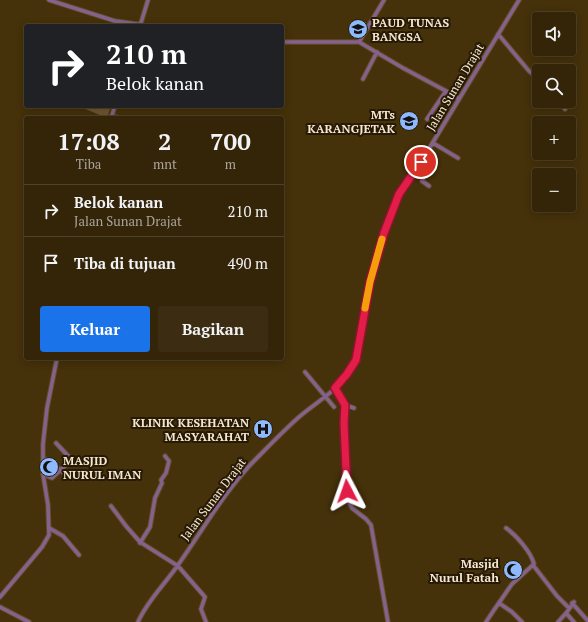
<!DOCTYPE html>
<html lang="id">
<meta charset="utf-8">
<style>
body{margin:0;font-family:"PT Serif",serif;background:#3c2d12;color:#f1f3f6;height:100vh;display:flex;flex-direction:column;font-size:15px;white-space:nowrap}
*{box-sizing:border-box;margin:0}
p{font-size:13px;color:#a9a59c}
.icon{flex:none;width:22px;height:22px;fill:none;stroke:currentColor;stroke-width:2;stroke-linecap:round;stroke-linejoin:round}
.map{position:relative;flex:1;overflow:hidden}
.panel{position:absolute;left:24px;top:116px;width:260px;height:244px;display:flex;flex-direction:column;background:#342508;border-radius:4px;box-shadow:0 2px 10px #0003,0 0 0 1px #4e4229}
.panel>*{flex:none}
.banner{position:absolute;left:24px;top:24px;width:260px;height:84px;border-radius:4px;box-shadow:0 2px 10px #0003,0 0 0 1px #4e4229;background:#202124;color:#fff;overflow:hidden}
.tools{position:absolute;left:532px;top:12px;display:grid;gap:8px}
.tools a{display:grid;place-items:center;width:44px;height:44px;border-radius:4px;background:#342508;box-shadow:0 2px 10px #0003,0 0 0 1px #4e4229;font-size:20px}
.pin{position:absolute;display:grid;place-items:center;width:34px;height:34px;color:#fff;margin:-17px;border:2px solid #fff;border-radius:50%;box-shadow:0 1px 4px #0007}
.me{position:absolute;width:44px;margin:-22px;rotate:356deg;stroke-linejoin:round;filter:drop-shadow(0 0 3px #0008)}
.turn{display:flex;align-items:center;gap:14px;height:84px;padding:0 16px;font-size:18px}
.turn .icon{width:52px;height:52px;stroke-width:2.5}
.turn b{display:block;font-size:28px;line-height:34px}
.eta{display:flex;justify-content:space-evenly;align-items:center;height:68px;text-align:center}
.eta b{font-size:24px;font-weight:600;line-height:28px}
.action{display:flex;gap:8px;margin-top:auto;padding:8px 16px}
.action a{flex:1;height:46px;border-radius:4px;background:#1a73e8;color:#fff;font-size:16px;font-weight:600;line-height:46px;text-align:center}
.action a+a{background:#3c2d12;color:#f1f3f6}
ul{padding:0;list-style:none}
li{display:flex;align-items:center;gap:12px;height:52px;padding:0 16px;border-top:1px solid #4e4229}
li div{flex:1}
li b{display:block;font-size:15px}
li em{font-style:normal}
.map>svg:first-child{display:block}
.green{fill:#6f572e}
.lines{fill:none;stroke-linecap:round;stroke-linejoin:round}
.minor-casing{stroke:#614e29;stroke-width:5.5}
.minor{stroke:#84628c;stroke-width:3.5}
.route-casing{stroke:#92132f;stroke-width:10}
.route{stroke:#e11d48;stroke-width:7}
.slow{stroke:#f59e0b;stroke-width:7}
.labels{text-anchor:middle;dominant-baseline:central;stroke-width:4;stroke-linejoin:round;paint-order:stroke}
.poi-label{font-size:12px;font-weight:bold;fill:#f7e7ce;stroke:#261a06;text-anchor:end}
.street-label{font-size:12px;fill:#f7e7ce;stroke:#261a06}
</style>
<div class="map">
<svg width="588" height="622" viewBox="0 0 588 622">
<rect width="100%" height="100%" fill="#45310a"/>
<path class="green" d="M78,106H111L107,118Z"/>
<g class="lines">
<defs>
<path id="minor" d="M49,0L115,21L151,26
M140,26L148,0
M498,34L529,71L539,79
M282,42H359L403,68L446,91L459,99
M359,42L384,0
M363,79L377,52
M559,101L565,109
M112,116L119,118
M111,118L115,106
M427,119L446,91
M433,143L458,158
M421,162L428,168L422,181L429,186
M305,372L334,407
M335,388L345,405L344,423L345,437V466L348,500L352,508L366,519L371,525L388,622
M345,405L354,408
M43,458L50,461L68,477
M43,474L52,478L70,461V458L56,443
M111,506L126,526L140,542L178,566L205,597L201,609L206,622
M49,528L63,536L79,555
M140,543L150,527L155,498L162,483L161,480L166,473L169,461L165,456
M533,565L557,596L569,608
M0,597L42,547L49,535L48,505L43,474V444L47,408L57,358
M499,603L512,612L522,622
M572,603L588,621
M0,607L29,622
M566,613L574,622
M138,622C147,601 165,584 178,565C202,531 223,494 251,464C267,448 282,432 299,417C320,399 348,385 357,357L370,282L384,233L399,194L421,162L519,0
M486,622L494,610L512,584L534,564C531,552 516,535 506,528
M558,622L567,612L574,602"/>
</defs>
<use href="#minor" class="minor-casing"/>
<use href="#minor" class="minor"/>
</g>
<g class="lines">
<defs>
<path id="route" d="M347,491L344,423L345,405L335,388L347,374L356,360L370,282L384,233L399,194L421,162"/>
</defs>
<use href="#route" class="route-casing"/>
<use href="#route" class="route"/>
<path class="slow" d="M365,308L370,282L382,239"/>
</g>
<defs>
<symbol id="school-disc" viewBox="-11 -11 22 22"><circle r="9.5" fill="#8eb9fd" stroke="#261a06"/><path d="M0-5L7-2L0 1L-7-2ZM-4 1L0 2.5L4 1V4Q0 6-4 4Z" fill="#111"/></symbol>
<symbol id="hospital-disc" viewBox="-11 -11 22 22"><circle r="9.5" fill="#8eb9fd" stroke="#261a06"/><path d="M-5-5h3v3.5h4V-5h3V5h-3V1.5h-4V5h-3Z" fill="#111"/></symbol>
<symbol id="mosque-disc" viewBox="-11 -11 22 22"><circle r="9.5" fill="#8eb9fd" stroke="#261a06"/><path d="M3.5-4.9A6 6 0 1 0 3.5 4.9A5 5 0 1 1 3.5-4.9Z" fill="#111"/></symbol>
</defs>
<g fill-rule="evenodd">
<use href="#school-disc" x="347" y="18" width="22" height="22"/>
<use href="#school-disc" x="398" y="110" width="22" height="22"/>
<use href="#hospital-disc" x="252" y="418" width="22" height="22"/>
<use href="#mosque-disc" x="38" y="456" width="22" height="22"/>
<use href="#mosque-disc" x="502" y="559" width="22" height="22"/>
</g>
<g class="labels">
<g class="poi-label">
<text x="372" y="22" text-anchor="start">PAUD TUNAS<tspan x="372" dy="14">BANGSA</tspan></text>
<text x="395" y="114">MTs<tspan x="395" dy="14">KARANGJETAK</tspan></text>
<text x="249" y="422">KLINIK KESEHATAN<tspan x="249" dy="14">MASYARAHAT</tspan></text>
<text x="63" y="460" text-anchor="start">MASJID<tspan x="63" dy="14">NURUL IMAN</tspan></text>
<text x="499" y="563">Masjid<tspan x="499" dy="14">Nurul Fatah</tspan></text>
</g>
<g class="street-label">
<text transform="translate(455 87) rotate(-59)">Jalan Sunan Drajat</text>
<text transform="translate(213 499) rotate(-53)">Jalan Sunan Drajat</text>
</g>
</g>
</svg>
<div class="tools">
<a><svg class="icon" aria-label="sound" viewBox="0 0 24 24"><path d="M4 9h4l5-4v14l-5-4H4zM17 9q2 3 0 6"/></svg></a>
<a><svg class="icon" aria-label="search" viewBox="0 0 24 24"><circle cx="10" cy="10" r="6"/><path d="M15 15l6 6"/></svg></a>
<a>+</a>
<a>−</a>
</div>
<div class="pin" style="left:421px;top:162px;background:#d93025"><svg class="icon" aria-label="arrive" viewBox="0 0 24 24"><path d="M6 21V4h12l-3 4 3 4H6"/></svg></div>
<svg class="me" style="left:347px;top:491px" viewBox="-20 -20 40 40"><path d="M0-17L14 15 0 8-14 15z" fill="#e11d48" stroke="#fff" stroke-width="4"/></svg>
<div class="banner">
<div class="turn"><svg class="icon" aria-label="right" viewBox="0 0 24 24"><path d="M7 20v-9h11M14 6l5 5-5 5"/></svg><div><b>210 m</b>Belok kanan</div></div>
</div>
<section class="panel">
<div class="eta">
<div><b>17:08</b><p>Tiba</p></div>
<div><b>2</b><p>mnt</p></div>
<div><b>700</b><p>m</p></div>
</div>
<ul>
<li><svg class="icon" aria-label="right" viewBox="0 0 24 24"><path d="M7 20v-9h11M14 6l5 5-5 5"/></svg><div><b>Belok kanan</b><p>Jalan Sunan Drajat</p></div><em>210 m</em></li>
<li><svg class="icon" aria-label="arrive" viewBox="0 0 24 24"><path d="M6 21V4h12l-3 4 3 4H6"/></svg><div><b>Tiba di tujuan</b></div><em>490 m</em></li>
</ul>
<div class="action"><a>Keluar</a><a>Bagikan</a></div>
</section>
</div>
